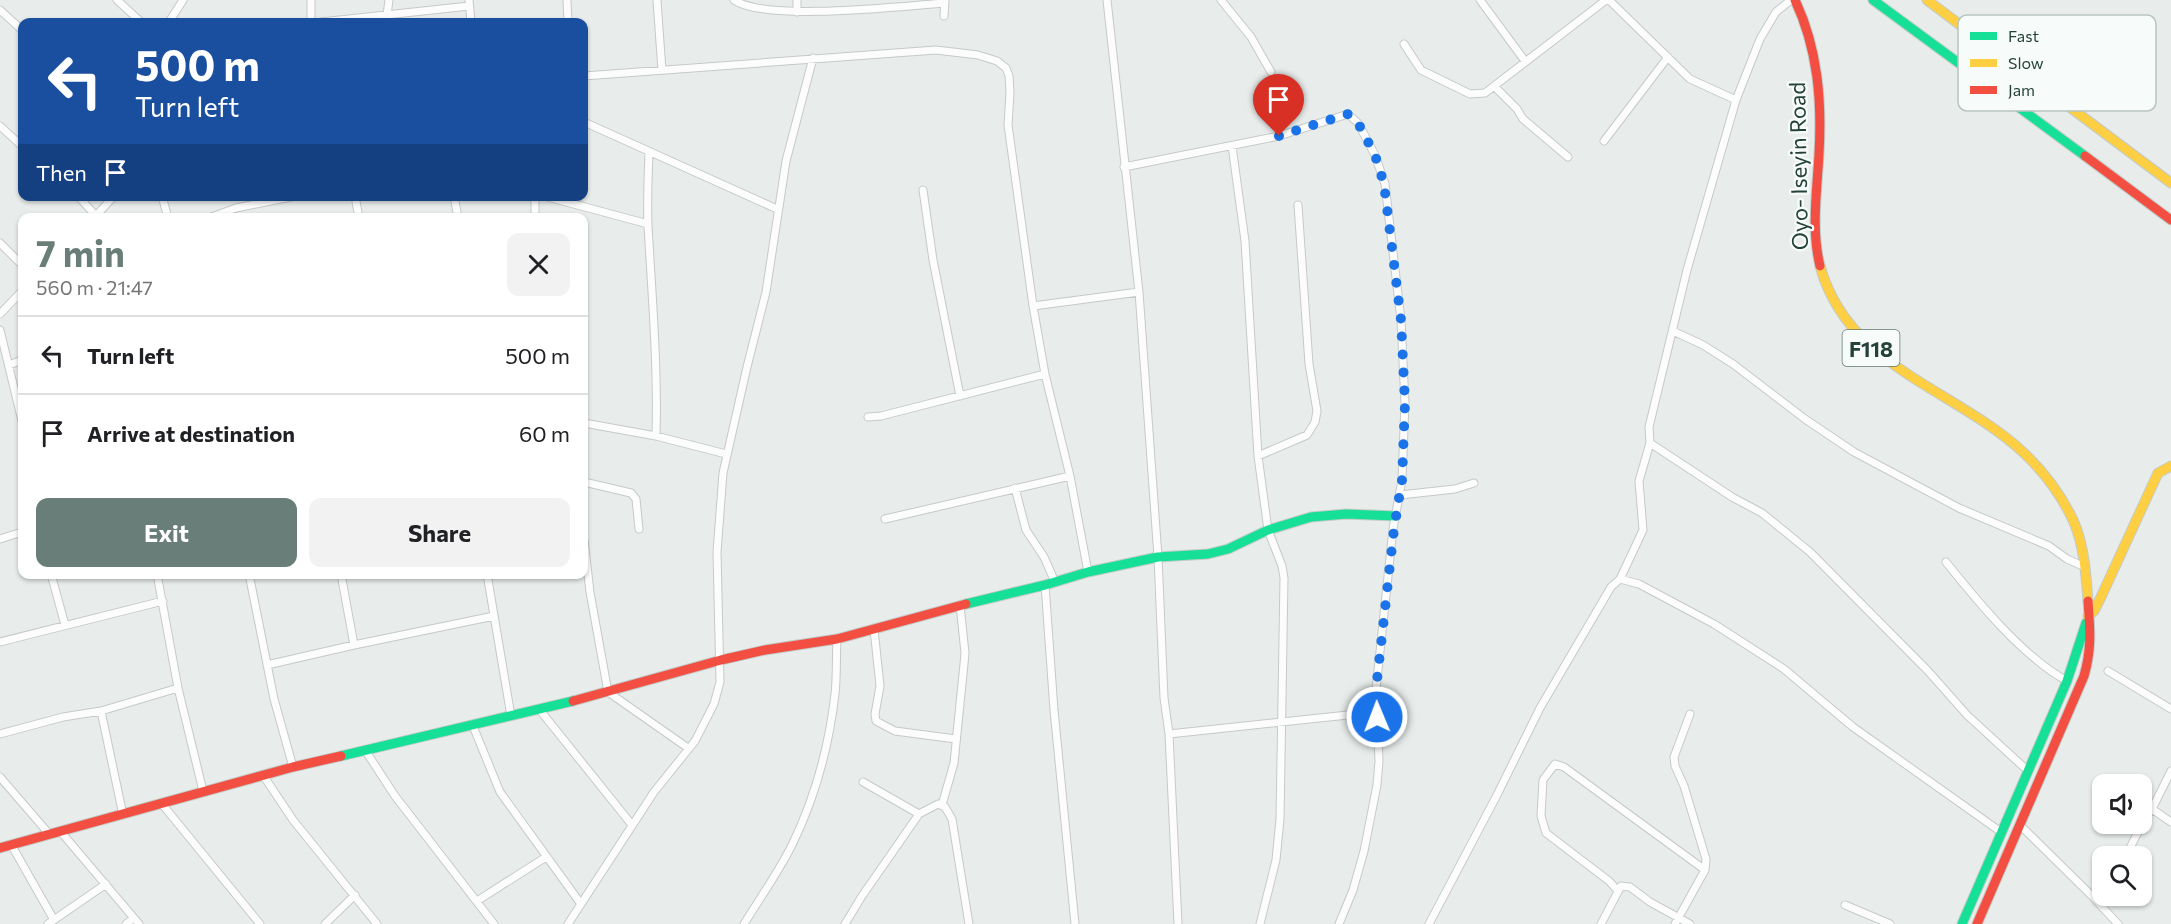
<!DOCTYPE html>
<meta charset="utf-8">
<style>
body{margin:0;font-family:Commissioner,sans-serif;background:#f2f2f2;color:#202124;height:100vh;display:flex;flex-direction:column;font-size:22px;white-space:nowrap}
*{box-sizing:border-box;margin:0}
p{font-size:20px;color:#757577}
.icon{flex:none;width:33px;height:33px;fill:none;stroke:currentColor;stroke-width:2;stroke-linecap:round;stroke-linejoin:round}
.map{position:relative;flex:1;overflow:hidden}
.details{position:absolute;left:18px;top:213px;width:570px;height:366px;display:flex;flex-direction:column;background:#fff;border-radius:12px;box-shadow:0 2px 4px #0004}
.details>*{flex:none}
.top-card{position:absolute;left:18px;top:18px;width:570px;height:183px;border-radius:12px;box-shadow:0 2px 4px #0004;background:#1a4fa0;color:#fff;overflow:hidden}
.buttons{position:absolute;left:2092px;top:774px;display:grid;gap:12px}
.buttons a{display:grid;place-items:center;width:60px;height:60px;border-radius:12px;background:#fff;box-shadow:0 2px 4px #0004;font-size:30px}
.pin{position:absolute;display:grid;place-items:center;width:51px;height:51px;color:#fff;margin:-62px -26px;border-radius:50% 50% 50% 0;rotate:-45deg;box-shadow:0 0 6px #0007}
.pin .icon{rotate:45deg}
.me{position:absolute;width:66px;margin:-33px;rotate:359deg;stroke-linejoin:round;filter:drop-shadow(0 0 4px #0008)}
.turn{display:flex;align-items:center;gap:21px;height:126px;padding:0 18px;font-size:27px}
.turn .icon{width:78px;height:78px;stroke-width:2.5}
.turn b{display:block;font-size:42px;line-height:51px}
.then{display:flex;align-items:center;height:57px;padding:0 18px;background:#0003;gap:12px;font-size:22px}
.round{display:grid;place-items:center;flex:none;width:63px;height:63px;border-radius:12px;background:#f2f2f2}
.summary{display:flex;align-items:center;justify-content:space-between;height:102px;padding:0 18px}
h1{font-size:36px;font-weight:700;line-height:45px;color:#697e78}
.action{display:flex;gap:12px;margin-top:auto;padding:12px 18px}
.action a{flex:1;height:69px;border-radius:12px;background:#697e78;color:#fff;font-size:24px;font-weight:700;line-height:69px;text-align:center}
.action a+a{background:#f2f2f2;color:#202124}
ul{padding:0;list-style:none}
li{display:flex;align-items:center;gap:18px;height:78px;padding:0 18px;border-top:2px solid #e0e0e0}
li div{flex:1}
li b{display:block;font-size:22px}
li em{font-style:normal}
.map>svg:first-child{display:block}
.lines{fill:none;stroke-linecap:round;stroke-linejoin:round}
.street-casing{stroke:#c5cac8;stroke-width:9}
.fast-casing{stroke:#c3cbc8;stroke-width:11}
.slow-casing{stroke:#c3cbc8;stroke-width:11}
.jam-casing{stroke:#c3cbc8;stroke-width:11}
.street{stroke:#fcfcfc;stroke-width:7}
.fast{stroke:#16e098;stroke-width:9}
.slow{stroke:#ffcf43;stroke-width:9}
.jam{stroke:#f24e42;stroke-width:9}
.route{stroke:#1a73e8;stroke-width:10;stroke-dasharray:0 18}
.labels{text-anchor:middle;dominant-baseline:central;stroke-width:4.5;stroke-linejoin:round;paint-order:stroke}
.shield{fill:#f7fbf9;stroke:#637a73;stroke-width:1.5}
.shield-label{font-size:21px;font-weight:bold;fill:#24423a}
.street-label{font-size:22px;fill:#24423a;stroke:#f7fbf9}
.key{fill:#f7fbf9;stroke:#b8c4c0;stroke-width:1.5}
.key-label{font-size:16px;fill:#24423a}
</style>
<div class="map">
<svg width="2171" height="924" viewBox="0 0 2171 924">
<rect width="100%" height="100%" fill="#e8edeb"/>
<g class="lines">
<defs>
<path id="street" d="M117,0L141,22
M469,0L471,22
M567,0L568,22
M734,0C766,22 902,6 945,3
M797,0V12
M1107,0L1139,292L1158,557L1164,698L1169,734L1178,924
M1221,0L1251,37L1271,72
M1480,0L1525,61
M1609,0L1690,79L1736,100
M657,1L662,70
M0,10L22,30
M387,15L389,0
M944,16L945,0
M169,22L183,0
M311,22V0
M321,22L469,6
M1404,44L1421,70L1470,94L1485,93L1606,0
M584,76L936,50L978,55L997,61L1006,68L1009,76L1010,93L1008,125L1033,306L1045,374L1070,476L1088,572
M1495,87L1517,109L1523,119L1568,157
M584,122L777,209
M0,126L22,146
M1604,141L1668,57
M1232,146L1245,241L1258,456L1268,530L1282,566L1284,578L1280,819L1276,860L1260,924
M649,153C648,177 647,202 648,226C652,296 658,366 656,436
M1124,167L1279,136L1348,114L1358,123L1375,155L1385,184L1401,320L1405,403L1402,480L1393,529L1376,689L1379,761L1377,785L1364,851L1353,890L1339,924
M923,190L933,260L960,396
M78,196L96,216
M162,196L168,218
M355,196L359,218
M454,196L458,218
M535,196V218
M544,196L648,224
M94,218L114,196
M209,218L236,208L296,196
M0,243L22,265
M1033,306L1139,292
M0,314L22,291
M0,330L22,421
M1673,331L1703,345L1733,364L1805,419L1854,452L1959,508L2049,546L2067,559L2085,567
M9,365L22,360
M868,417L881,416L1045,374
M584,423L656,436L726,454
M1650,443L1732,497L1762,513L1810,552L1928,671L1967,715L2028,771
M1258,456L1307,435L1315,422L1317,411L1309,364L1298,205
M584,482L631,493L636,499L639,529
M1015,488L1026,530L1044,557L1055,582
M1400,495L1455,489L1474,483
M885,519L1070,476
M0,539L22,532
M584,540L590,592L608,692L688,748
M1946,562C1978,602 2022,656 2067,681
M51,574L65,625
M157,574L178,688L203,791
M249,574L274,699L293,767
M341,574L354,645
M487,574L511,716
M1620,579L1643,530L1639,481L1650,443L1649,427L1687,270L1736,100L1760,39L1776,12L1791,0
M1045,585L1054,710L1075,924
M874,629L880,686L875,714L876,721L895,731L956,739
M0,642L163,601
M267,665L354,645L494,616
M2108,671L2171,709
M539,709L632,825
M101,711L123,815
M473,726L500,792L581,904
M0,734L63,717L101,711L178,688
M1169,734L1376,712
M365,750L395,796L494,924
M263,775L293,820L377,924
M0,777L50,835
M863,782L919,814
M162,804L260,924
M942,805L954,763L964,664L965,653L960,605
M2152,809L2171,822
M2142,823L2152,809L2171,771
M2020,825L2092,896L2118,924
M61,832L139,924
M12,846L54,920
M2126,856L2142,824
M1618,891L1609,881L1546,833L1541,816L1543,780L1555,764L1564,767L1705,870
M2092,896L2103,883
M477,901L546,857
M1845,905L1890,924
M48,924L106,884
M126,924L134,918
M325,924L355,895
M568,924L654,792L695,741L714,704L720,682L717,552L723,473L747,367L766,292L786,161L813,58
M744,924C760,898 778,873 792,845C815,798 829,746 835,694C837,676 836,657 837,639
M845,924L862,896L919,814L938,804L945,807L952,819L969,924
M1429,924L1497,795L1540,708L1611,587L1620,579L1639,584L1714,624L1784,669L1853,727L2001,832
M1601,924L1621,886L1630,887L1650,902L1690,924
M1675,924L1705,870L1706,859L1684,786L1675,766L1674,757L1690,714"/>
<path id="fast" d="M1873,0L2085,156
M966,604L1045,585L1088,572L1158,557L1208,554L1228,549L1268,530L1311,517L1346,514L1396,516
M341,756L573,701
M1962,924L2067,681L2086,623"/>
<path id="slow" d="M1927,0L2171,183
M1820,266C1848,368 1956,389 2024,453C2044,472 2061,495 2073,520C2084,544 2086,574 2088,601
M2088,616L2094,611L2101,597L2158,473L2171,466"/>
<path id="jam" d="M1795,0C1818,49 1822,101 1819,154C1817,191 1811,229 1820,266
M2085,156L2171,220
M573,701L721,660L765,650L837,639L966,604
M0,848L293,767L341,756
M1977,924L2084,676C2092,648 2090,629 2088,601"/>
</defs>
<use href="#street" class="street-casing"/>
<use href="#fast" class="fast-casing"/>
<use href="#slow" class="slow-casing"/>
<use href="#jam" class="jam-casing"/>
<use href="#street" class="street"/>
<use href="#fast" class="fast"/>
<use href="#slow" class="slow"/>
<use href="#jam" class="jam"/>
</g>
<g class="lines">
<path class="route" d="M1279,136L1348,114L1358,123L1375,155L1384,184L1401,320L1405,403L1402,480L1394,529L1376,689L1377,717"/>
</g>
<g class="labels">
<rect class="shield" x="1842.5" y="330" width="57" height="36" rx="4.5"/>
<g class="shield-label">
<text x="1871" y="348">F118</text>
</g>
<g class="street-label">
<text transform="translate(1798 166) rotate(-91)">Oyo- Iseyin Road</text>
</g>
</g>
<rect x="1958" y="15" width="198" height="96" rx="9" class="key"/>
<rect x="1970" y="32" width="27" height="8" fill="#16e098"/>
<rect x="1970" y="59" width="27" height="8" fill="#ffcf43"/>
<rect x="1970" y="86" width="27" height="8" fill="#f24e42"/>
<g class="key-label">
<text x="2008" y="42">Fast</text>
<text x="2008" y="69">Slow</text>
<text x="2008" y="96">Jam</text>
</g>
</svg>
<div class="buttons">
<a><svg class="icon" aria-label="sound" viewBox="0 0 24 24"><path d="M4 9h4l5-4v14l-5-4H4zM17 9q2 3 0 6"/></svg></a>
<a><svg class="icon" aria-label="search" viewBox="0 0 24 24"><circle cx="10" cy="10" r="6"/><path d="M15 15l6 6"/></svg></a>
</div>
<div class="pin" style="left:1279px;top:136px;background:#d93025"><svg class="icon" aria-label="arrive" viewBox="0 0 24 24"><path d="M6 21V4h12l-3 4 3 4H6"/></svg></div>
<svg class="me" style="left:1377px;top:717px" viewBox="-20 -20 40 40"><circle r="17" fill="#1a73e8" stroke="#fff" stroke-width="3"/><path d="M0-11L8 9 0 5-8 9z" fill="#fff"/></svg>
<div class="top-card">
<div class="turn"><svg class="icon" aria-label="left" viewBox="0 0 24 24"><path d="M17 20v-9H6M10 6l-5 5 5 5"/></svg><div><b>500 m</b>Turn left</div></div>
<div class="then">Then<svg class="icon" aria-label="arrive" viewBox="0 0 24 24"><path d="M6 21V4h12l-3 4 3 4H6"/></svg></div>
</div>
<section class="details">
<div class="summary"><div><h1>7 min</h1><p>560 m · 21:47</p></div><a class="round"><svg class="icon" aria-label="close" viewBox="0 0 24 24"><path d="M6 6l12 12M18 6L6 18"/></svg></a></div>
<ul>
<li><svg class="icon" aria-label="left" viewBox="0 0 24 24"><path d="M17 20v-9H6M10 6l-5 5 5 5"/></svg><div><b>Turn left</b></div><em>500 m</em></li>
<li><svg class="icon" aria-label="arrive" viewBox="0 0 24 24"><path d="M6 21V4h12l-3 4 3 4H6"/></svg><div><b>Arrive at destination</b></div><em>60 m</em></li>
</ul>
<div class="action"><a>Exit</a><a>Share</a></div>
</section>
</div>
